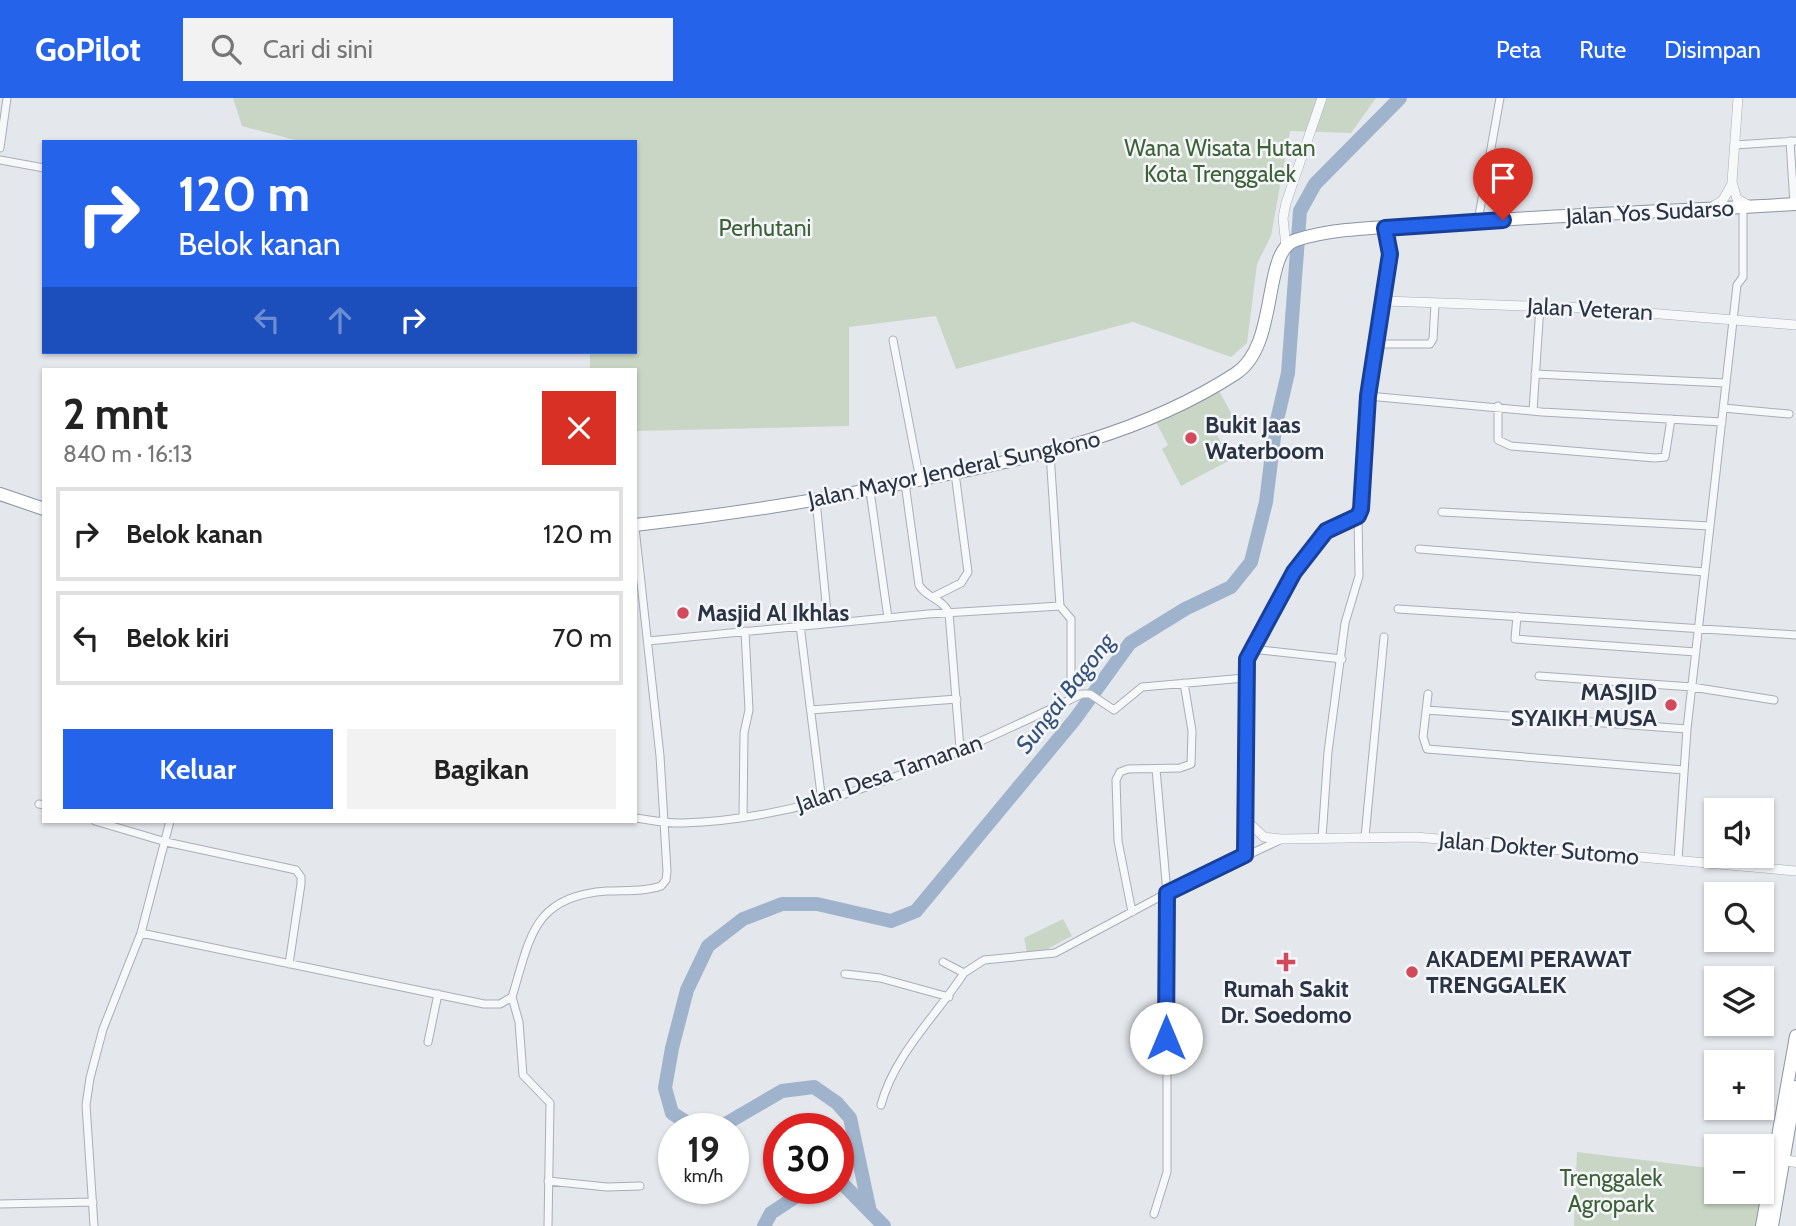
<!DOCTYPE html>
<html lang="id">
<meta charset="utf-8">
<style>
body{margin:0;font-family:Cabin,sans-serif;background:#f2f2f2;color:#222;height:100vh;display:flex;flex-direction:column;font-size:26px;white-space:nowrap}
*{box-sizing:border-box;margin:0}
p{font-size:23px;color:#767676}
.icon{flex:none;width:38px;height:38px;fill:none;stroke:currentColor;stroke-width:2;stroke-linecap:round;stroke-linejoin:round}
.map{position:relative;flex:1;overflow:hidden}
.details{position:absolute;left:42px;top:270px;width:595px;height:455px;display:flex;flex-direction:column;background:#fff;border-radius:0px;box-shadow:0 2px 5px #0004}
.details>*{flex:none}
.hud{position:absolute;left:42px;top:42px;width:595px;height:214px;border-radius:0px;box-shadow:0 2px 5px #0004;background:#2563eb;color:#fff;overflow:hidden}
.buttons{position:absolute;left:1704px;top:700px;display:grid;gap:14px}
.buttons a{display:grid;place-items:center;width:70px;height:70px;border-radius:0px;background:#fff;box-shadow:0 2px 5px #0004;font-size:35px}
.speed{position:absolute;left:658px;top:1015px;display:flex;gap:14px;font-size:35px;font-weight:700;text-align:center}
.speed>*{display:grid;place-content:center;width:91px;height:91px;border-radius:50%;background:#fff;box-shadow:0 2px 5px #0004;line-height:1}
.speed small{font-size:18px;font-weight:400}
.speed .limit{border:10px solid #d22;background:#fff;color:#111}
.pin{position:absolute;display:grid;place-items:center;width:60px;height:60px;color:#fff;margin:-72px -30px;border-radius:50% 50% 50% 0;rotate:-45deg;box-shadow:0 0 7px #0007}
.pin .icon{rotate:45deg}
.me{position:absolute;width:77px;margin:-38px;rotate:0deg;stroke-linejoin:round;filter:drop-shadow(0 0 5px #0008)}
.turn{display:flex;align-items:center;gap:24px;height:147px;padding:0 21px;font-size:32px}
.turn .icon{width:91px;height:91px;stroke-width:2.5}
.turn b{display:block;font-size:49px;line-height:60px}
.lanes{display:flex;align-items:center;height:66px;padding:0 21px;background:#0003;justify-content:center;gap:35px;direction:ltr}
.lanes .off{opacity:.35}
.round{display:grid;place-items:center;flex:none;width:74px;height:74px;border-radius:0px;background:#f2f2f2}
.overview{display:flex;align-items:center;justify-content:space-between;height:119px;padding:0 21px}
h1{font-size:42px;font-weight:700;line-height:52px}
.primary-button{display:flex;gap:14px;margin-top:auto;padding:14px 21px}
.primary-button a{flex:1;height:80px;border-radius:0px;background:#2563eb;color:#fff;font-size:28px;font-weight:700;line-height:80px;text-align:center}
.primary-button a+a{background:#f2f2f2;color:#222}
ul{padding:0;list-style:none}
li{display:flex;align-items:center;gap:21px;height:94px;margin:0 14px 10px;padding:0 7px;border:4px solid #e0e0e0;border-radius:0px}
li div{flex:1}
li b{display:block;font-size:26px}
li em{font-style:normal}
header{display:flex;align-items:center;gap:42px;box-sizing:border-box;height:98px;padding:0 35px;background:#2563eb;color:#fff}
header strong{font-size:33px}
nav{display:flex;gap:38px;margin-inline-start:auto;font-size:24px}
.search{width:490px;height:63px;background:#f2f2f2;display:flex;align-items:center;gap:18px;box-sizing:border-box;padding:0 24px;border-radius:0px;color:#767676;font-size:26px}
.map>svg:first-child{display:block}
.green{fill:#c9d6c5}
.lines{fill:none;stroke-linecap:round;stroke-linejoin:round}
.river{stroke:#9fb4cc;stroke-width:14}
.minor-casing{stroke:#a9aeb7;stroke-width:9}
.tertiary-casing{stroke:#a9aeb7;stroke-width:10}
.secondary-casing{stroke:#a9aeb7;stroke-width:11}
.trunk-casing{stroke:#8b94a3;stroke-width:14}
.minor{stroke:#f7f8fa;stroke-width:7}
.tertiary{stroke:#f7f8fa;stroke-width:9}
.secondary{stroke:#fff;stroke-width:10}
.trunk{stroke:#fff;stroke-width:12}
.route-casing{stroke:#184099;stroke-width:18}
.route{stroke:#2563eb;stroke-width:12}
.poi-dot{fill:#d1495b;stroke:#f4f6f9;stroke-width:2.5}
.labels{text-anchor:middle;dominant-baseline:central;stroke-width:5;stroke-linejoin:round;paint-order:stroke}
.park-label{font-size:23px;fill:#3f6138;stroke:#f4f6f9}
.street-label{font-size:23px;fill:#2b3445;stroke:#f4f6f9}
.poi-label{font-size:23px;font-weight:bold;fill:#2b3445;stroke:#f4f6f9;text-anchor:start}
.water-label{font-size:24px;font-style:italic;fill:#34527a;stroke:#f4f6f9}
</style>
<header>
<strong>GoPilot</strong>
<div class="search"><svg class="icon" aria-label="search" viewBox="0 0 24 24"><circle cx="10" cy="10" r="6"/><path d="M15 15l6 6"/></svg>Cari di sini</div>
<nav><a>Peta</a><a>Rute</a><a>Disimpan</a></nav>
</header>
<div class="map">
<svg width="1796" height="1128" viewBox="0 0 1796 1128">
<rect width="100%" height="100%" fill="#e4e7ec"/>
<path class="green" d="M233,0H1376L1351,35L1290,33L1271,138L1257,166L1247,245L1231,259L1133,224L956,271L936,218L849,229V328L635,333V271H590V255L441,254H635V44H303L242,28Z
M1218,291L1235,322L1215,333L1230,362L1181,388L1162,351L1168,347L1156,324Z
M1063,821L1072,838L1047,851L1027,855L1024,840Z
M1577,1054L1717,1071V1094H1762V1076H1768L1759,1128H1574Z"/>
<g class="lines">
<path class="river" d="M697,1031L672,1015L665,990L672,950L687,892L708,848L743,821L782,806H817L891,823L916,813L1075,621L1130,545L1185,511L1231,489L1251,464L1266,404L1275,331L1288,275L1300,113L1315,86L1400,0
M706,1031L722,1028L782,993L814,989L837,1005L850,1020L870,1114
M838,1081L884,1128
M764,1128L771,1115L809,1090"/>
<defs>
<path id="minor" d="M1790,43L1794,106
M1735,47L1796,43
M0,50L7,0
M0,62L44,70
M1478,123L1500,0
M893,242L920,382
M1377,246H1430L1433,241L1435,206
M1535,276L1725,285
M1368,298L1542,314L1722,324
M1498,308V342L1511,348L1655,360L1665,359L1671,321
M1723,310L1789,316
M1533,313L1540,208
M1050,355L1060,508L1071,521V601
M905,385L919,487C926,500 942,500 949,515L960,650
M870,393L888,520
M816,402L828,525
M1442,414L1710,428L1687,631L1678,762
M1710,428L1737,187L1743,179V109
M1419,451L1705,474
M933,499L961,485L968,474L955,375
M1398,511L1796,537
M1517,518L1515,541L1696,554
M800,527L822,704
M648,543L928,516L1060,508
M1251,551L1342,561
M1539,578L1692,589L1774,602
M1428,596L1423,639L1427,651L1684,672
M811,612L957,601
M1426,612L1687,631
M39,706L44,707
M743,719L744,635L749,612L745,533
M635,720C651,722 668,726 683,725C825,721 957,655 1082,596H1090L1114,612L1142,589L1245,580
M95,723L166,744L296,772L301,779V786L289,866
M1365,739L1384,539
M1322,740L1328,654L1345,525L1359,478L1358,418
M1245,757L1247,719
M1132,814L1118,743L1116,682L1120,674L1128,671L1180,670L1191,666L1192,633L1184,585
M141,835L484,906H500L512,899C530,841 532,798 607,793C624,792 644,794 661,788L666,782L667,773L660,658L635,430
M943,864L964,875
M845,876L880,880L949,899
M512,899L519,924L523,977L550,1005L548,1128
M428,944L438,896
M881,1007C894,957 936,918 964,875L984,862L1055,855L1167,795L1280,742
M548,1083L607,1089L640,1088
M0,1106L93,1104
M1154,1116L1167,1074V795L1156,671
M94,1128L86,1007L90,980L103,931L141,835L170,723"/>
<path id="tertiary" d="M1738,0L1732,84L1737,101L1750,108
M1712,109L1723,102L1732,86
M1385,130L1390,156L1368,298L1361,411L1358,418L1326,433L1294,474L1247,561L1249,725L1264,739L1281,741L1416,739L1796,773
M1286,149L1283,120L1286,105L1322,0
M1385,203L1587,210L1796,227"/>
<path id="secondary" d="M1778,1061L1796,1064"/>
<path id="trunk" d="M0,396L44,411
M635,427C736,416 834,400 933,379C1040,358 1142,336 1235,276C1280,248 1261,153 1296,142C1340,128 1391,130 1437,126C1556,117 1676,113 1796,106
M1762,1128L1796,938
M1772,1128L1796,989"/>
</defs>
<use href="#minor" class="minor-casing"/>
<use href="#tertiary" class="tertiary-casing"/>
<use href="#secondary" class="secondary-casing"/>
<use href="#trunk" class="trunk-casing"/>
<use href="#minor" class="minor"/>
<use href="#tertiary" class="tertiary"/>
<use href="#secondary" class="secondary"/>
<use href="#trunk" class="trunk"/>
</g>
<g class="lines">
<defs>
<path id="route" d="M1166,940L1167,795L1245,757L1247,561L1294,474L1326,433L1358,418L1361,411L1368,298L1390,156L1385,130L1503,122"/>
</defs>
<use href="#route" class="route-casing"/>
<use href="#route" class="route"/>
</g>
<g class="poi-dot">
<circle cx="1191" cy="340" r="7"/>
<circle cx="683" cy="515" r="7"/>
<circle cx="1671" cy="607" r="7"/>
<path d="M1282.5 853.5h7v7h7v7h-7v7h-7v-7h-7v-7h7z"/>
<circle cx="1412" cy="874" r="7"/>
</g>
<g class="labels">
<g class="park-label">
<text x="1220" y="50">Wana Wisata Hutan<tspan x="1220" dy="26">Kota Trenggalek</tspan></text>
<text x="765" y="130">Perhutani</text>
<text x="1611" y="1080">Trenggalek<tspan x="1611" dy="26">Agropark</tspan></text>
</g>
<g class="street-label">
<text transform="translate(1650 114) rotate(-3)">Jalan Yos Sudarso</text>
<text transform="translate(1590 211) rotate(3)">Jalan Veteran</text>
<text transform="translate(954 371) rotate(-12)">Jalan Mayor Jenderal Sungkono</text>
<text transform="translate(889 675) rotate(-19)">Jalan Desa Tamanan</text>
<text transform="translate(1539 750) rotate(5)">Jalan Dokter Sutomo</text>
</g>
<g class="poi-label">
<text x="1205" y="327">Bukit Jaas<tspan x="1205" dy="26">Waterboom</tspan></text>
<text x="697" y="515">Masjid Al Ikhlas</text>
<text x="1657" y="594" text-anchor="end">MASJID<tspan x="1657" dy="26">SYAIKH MUSA</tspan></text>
<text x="1426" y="861">AKADEMI PERAWAT<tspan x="1426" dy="26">TRENGGALEK</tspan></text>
<text x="1286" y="891" text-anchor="middle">Rumah Sakit<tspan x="1286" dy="26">Dr. Soedomo</tspan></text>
</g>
<g class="water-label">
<text transform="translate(1065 595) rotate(-52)">Sungai Bagong</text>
</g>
</g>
</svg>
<div class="buttons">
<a><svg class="icon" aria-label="sound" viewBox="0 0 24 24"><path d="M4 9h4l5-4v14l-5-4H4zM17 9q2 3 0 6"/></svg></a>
<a><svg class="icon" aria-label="search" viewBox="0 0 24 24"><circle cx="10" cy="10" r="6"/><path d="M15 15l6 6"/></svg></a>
<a><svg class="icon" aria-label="layers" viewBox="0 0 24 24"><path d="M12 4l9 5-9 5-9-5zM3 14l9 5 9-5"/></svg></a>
<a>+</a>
<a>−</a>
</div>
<div class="speed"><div>19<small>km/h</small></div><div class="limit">30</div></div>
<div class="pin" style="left:1503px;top:122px;background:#d93025"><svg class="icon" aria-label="arrive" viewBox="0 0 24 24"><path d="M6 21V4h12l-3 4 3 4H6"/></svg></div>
<svg class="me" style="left:1166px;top:940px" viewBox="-20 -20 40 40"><circle r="19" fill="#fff"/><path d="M0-13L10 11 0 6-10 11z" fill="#2563eb"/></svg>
<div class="hud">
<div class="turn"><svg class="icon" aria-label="right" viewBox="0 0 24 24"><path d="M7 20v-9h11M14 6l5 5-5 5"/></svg><div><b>120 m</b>Belok kanan</div></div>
<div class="lanes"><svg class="icon off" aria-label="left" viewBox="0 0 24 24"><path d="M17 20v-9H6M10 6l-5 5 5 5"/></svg><svg class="icon off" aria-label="ahead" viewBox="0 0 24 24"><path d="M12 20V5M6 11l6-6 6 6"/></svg><svg class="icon" aria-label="right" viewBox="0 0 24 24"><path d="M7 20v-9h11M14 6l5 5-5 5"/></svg></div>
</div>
<section class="details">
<div class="overview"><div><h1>2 mnt</h1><p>840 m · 16:13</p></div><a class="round" style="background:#d93025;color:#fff"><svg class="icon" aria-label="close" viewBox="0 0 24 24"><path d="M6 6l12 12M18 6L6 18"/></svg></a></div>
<ul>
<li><svg class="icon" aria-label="right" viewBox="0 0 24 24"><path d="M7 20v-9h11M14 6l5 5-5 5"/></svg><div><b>Belok kanan</b></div><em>120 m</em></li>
<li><svg class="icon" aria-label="left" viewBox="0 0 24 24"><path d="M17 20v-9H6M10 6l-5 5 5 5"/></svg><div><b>Belok kiri</b></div><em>70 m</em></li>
</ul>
<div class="primary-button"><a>Keluar</a><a>Bagikan</a></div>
</section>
</div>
